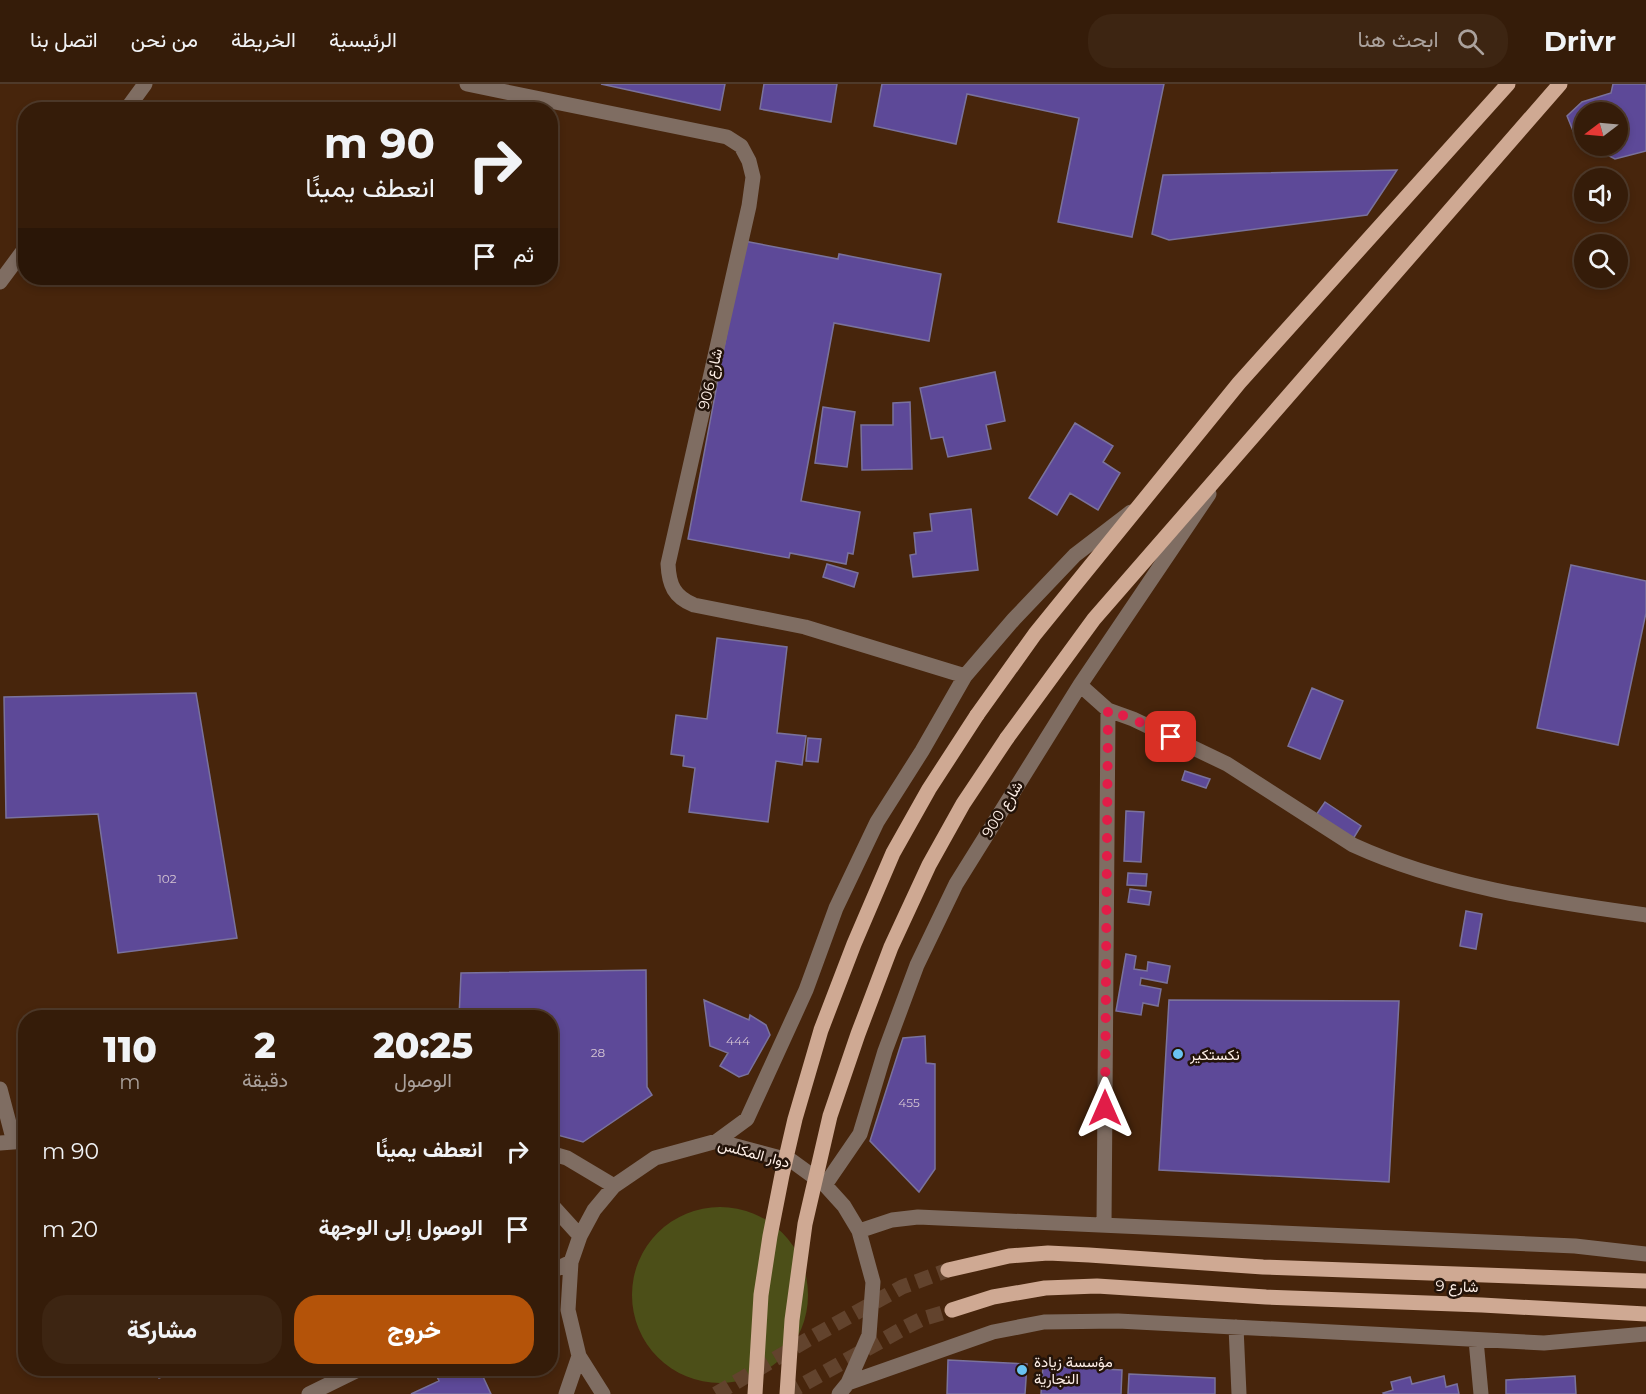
<!DOCTYPE html>
<html lang="ar">
<meta charset="utf-8">
<style>
body{margin:0;font-family:Montserrat,Vazirmatn,sans-serif;background:#3d2512;color:#f1f3f6;direction:rtl;height:100vh;display:flex;flex-direction:column;font-size:22px;white-space:nowrap}
*{box-sizing:border-box;margin:0}
p{font-size:20px;color:#aaa19c}
.icon{flex:none;width:33px;height:33px;fill:none;stroke:currentColor;stroke-width:2;stroke-linecap:round;stroke-linejoin:round}
.map{position:relative;flex:1;overflow:hidden;direction:ltr}
.panel{position:absolute;left:18px;top:926px;width:540px;height:366px;display:flex;flex-direction:column;background:#351c09;border-radius:24px;box-shadow:0 3px 9px #0003,0 0 0 2px #4f3a2a;direction:rtl}
.panel>*{flex:none}
.guide{position:absolute;left:18px;top:18px;width:540px;height:183px;border-radius:24px;box-shadow:0 3px 9px #0003,0 0 0 2px #4f3a2a;direction:rtl;background:#351c09;color:#f1f3f6;overflow:hidden}
.needle{width:39px;rotate:254deg}
.fabs{position:absolute;left:1574px;top:18px;display:grid;gap:12px}
.fabs a{display:grid;place-items:center;width:54px;height:54px;border-radius:50%;background:#351c09;box-shadow:0 3px 9px #0003,0 0 0 2px #4f3a2a;font-size:30px}
.pin{position:absolute;display:grid;place-items:center;width:51px;height:51px;color:#fff;margin:-26px;border-radius:12px;box-shadow:0 3px 9px #0006}
.me{position:absolute;width:66px;margin:-33px;rotate:0deg;stroke-linejoin:round;filter:drop-shadow(0 0 4px #0008)}
.turn{display:flex;align-items:center;gap:21px;height:126px;padding:0 24px;font-size:27px}
.turn .icon{width:78px;height:78px;stroke-width:2.5}
.turn b{display:block;font-size:42px;line-height:51px}
.then{display:flex;align-items:center;height:57px;padding:0 24px;background:#0003;gap:12px;font-size:22px}
.eta{display:flex;justify-content:space-evenly;align-items:center;height:102px;text-align:center}
.eta b{font-size:36px;font-weight:800;line-height:42px}
.cta{display:flex;gap:12px;margin-top:auto;padding:12px 24px}
.cta a{flex:1;height:69px;border-radius:24px;background:#b45309;color:#fff;font-size:24px;font-weight:800;line-height:69px;text-align:center}
.cta a+a{background:#3d2512;color:#f1f3f6}
ul{padding:0;list-style:none}
li{display:flex;align-items:center;gap:18px;height:78px;padding:0 24px}
li div{flex:1}
li b{display:block;font-size:22px}
li em{font-style:normal}
header{display:flex;align-items:center;gap:36px;box-sizing:border-box;height:84px;padding:0 30px;background:#351c09;border-bottom:2px solid #4f3a2a}
header strong{font-size:28px}
nav{display:flex;gap:33px;margin-inline-start:auto;font-size:21px}
.search{width:420px;height:54px;background:#3d2512;display:flex;align-items:center;gap:15px;box-sizing:border-box;padding:0 21px;border-radius:24px;color:#aaa19c;font-size:22px}
.map>svg:first-child{display:block}
.green{fill:#4c4f18}
.building{fill:#5d4998;stroke:#7a729c;stroke-width:1.5}
.lines{fill:none;stroke-linecap:round;stroke-linejoin:round}
.major-tunnel{stroke:#62432d;stroke-width:15;stroke-dasharray:15 8;stroke-linecap:butt}
.minor{stroke:#7f6d62;stroke-width:15}
.major{stroke:#cfa993;stroke-width:15}
.major-bridge{stroke:#cfa993;stroke-width:15}
.route{stroke:#e11d48;stroke-width:10;stroke-dasharray:0 18}
.poi-dot{fill:#6ac3f1;stroke:#231309;stroke-width:2}
.labels{text-anchor:middle;dominant-baseline:central;stroke-width:5;stroke-linejoin:round;paint-order:stroke}
.number-label{font-size:12px;fill:#d6c6d3}
.street-label{font-size:15px;fill:#feefe7;stroke:#231309}
.poi-label{font-size:15px;fill:#feefe7;stroke:#231309;text-anchor:start}
</style>
<header>
<strong>Drivr</strong>
<div class="search"><svg class="icon" aria-label="search" viewBox="0 0 24 24"><circle cx="10" cy="10" r="6"/><path d="M15 15l6 6"/></svg>ابحث هنا</div>
<nav><a>الرئيسية</a><a>الخريطة</a><a>من نحن</a><a>اتصل بنا</a></nav>
</header>
<div class="map">
<svg width="1646" height="1310" viewBox="0 0 1646 1310">
<rect width="100%" height="100%" fill="#47250c"/>
<path class="green" d="M632 1211a88 88 0 1 1 176 0a88 88 0 1 1-176 0Z"/>
<path class="building" d="M601,0H725L720,26Z
M764,0H837L831,38L760,25Z
M882,0H1164L1132,153L1058,138L1079,34L967,10L956,60L874,42Z
M1613,0H1646V67L1615,75L1590,62H1617V28H1584V58L1576,54L1567,32L1582,18L1611,9Z
M1397,86L1367,131L1169,156L1152,150L1163,91Z
M744,157L838,175L839,170L941,190L929,257L834,239L801,417L860,428L853,470L848,469L846,480L790,469L789,474L688,455Z
M995,288L1005,337L986,341L991,365L948,373L943,353L931,355L920,304Z
M910,318L912,385L862,386L861,341H893V319Z
M823,323L855,328L847,383L815,379Z
M1075,339L1113,362L1103,378L1120,389L1098,426L1070,409L1057,431L1029,414Z
M971,425L978,486L913,493L910,471L916,470L914,449L932,447L930,430Z
M827,480L858,489L854,503L823,493Z
M1571,481L1646,497V529L1618,661L1537,644Z
M717,554L787,563L777,649L806,652L802,681L776,677L768,738L689,728L695,684L683,682L684,672L671,670L676,631L707,635Z
M1312,604L1343,617L1320,675L1288,662Z
M196,609L237,854L118,869L98,730L6,734L4,613Z
M808,654L821,655L818,678L806,677Z
M1185,687L1210,695L1206,704L1182,696Z
M1325,718L1361,742L1353,755L1316,731Z
M1126,727L1144,728L1141,778L1124,777Z
M1128,789L1147,790L1146,802L1127,801Z
M1130,805L1151,808L1149,821L1128,818Z
M1466,827L1482,830L1476,865L1460,862Z
M1126,870L1136,872L1134,885L1147,887L1148,878L1170,882L1167,899L1141,894L1140,901L1161,905L1158,922L1143,919L1141,931L1116,927Z
M646,886L647,1003L652,1011L583,1058L550,1049V933H459L461,889Z
M704,916L749,936L750,931L766,941L770,951L748,990L739,993L720,982L728,969L710,962Z
M1169,916L1399,917L1389,1098L1159,1086Z
M925,952L926,979L935,980V1085L919,1108L870,1057L903,954Z
M948,1276L1027,1280L1025,1310H947Z
M1043,1282L1122,1286L1121,1310H1041Z
M155,1284H176L177,1287L159,1294Z
M433,1284H479L491,1310H411L439,1297Z
M1129,1290L1215,1294V1310H1128Z
M1444,1292L1446,1303L1457,1300L1459,1310H1384L1383,1309L1393,1306L1391,1298L1410,1293L1412,1300Z
M1575,1292L1576,1310H1506V1296Z"/>
<g class="lines">
<path class="major-tunnel" d="M716,1310L807,1256L902,1203L948,1186
M786,1310L906,1243L922,1235L952,1226"/>
<path class="minor" d="M467,0L727,53L741,62L749,77L753,93L749,122L668,480C669,501 674,513 694,521L805,543L965,592
M126,26L145,0
M0,198L26,163
M1080,601L1108,626L1133,635L1227,680L1353,761C1445,803 1547,817 1646,831
M0,1005L14,1058
M717,1057L747,1035L806,906L836,824L877,738L922,667L965,592L1014,535L1075,471L1131,428
M0,1059L26,1057
M550,1069L567,1074L614,1102
M825,1101L860,1050L885,967L917,881L956,800L1080,601L1209,410
M550,1119L580,1152
M1104,1141L1108,626
M859,1147L892,1136L918,1133L1575,1162L1646,1170
M550,1188L571,1178
M1236,1243L1239,1310
M1476,1256L1481,1310
M848,1299L993,1248L1044,1238L1118,1237L1544,1259L1646,1250
M309,1310L362,1284
M566,1310L579,1272
M603,1310L579,1272L568,1226L571,1178L580,1152L594,1126L614,1102L655,1074L717,1057L792,1077L825,1101L844,1122L859,1147L873,1198L869,1251L848,1299L839,1310"/>
<path class="major" d="M977,631L1035,550L1239,299L1508,0
M1007,654L1094,535L1560,0
M948,1186L1009,1172L1048,1169L1089,1171L1263,1183L1646,1197
M952,1226L993,1213L1045,1204L1097,1202L1266,1213L1482,1221L1646,1230"/>
<path class="major-bridge" d="M755,1310L761,1211L770,1152L782,1091L795,1035L821,946L854,860L893,769L929,705L977,631
M787,1310L792,1236L805,1140L830,1032L858,950L891,863L929,781L963,720L1007,654"/>
</g>
<g class="lines">
<path class="route" d="M1105,1024L1108,626L1133,635L1171,653"/>
</g>
<g class="poi-dot">
<circle cx="1178" cy="970" r="6"/>
<circle cx="1022" cy="1286" r="6"/>
</g>
<g class="labels">
<g class="number-label">
<text x="167" y="794">102</text>
<text x="738" y="956">444</text>
<text x="598" y="968">28</text>
<text x="909" y="1018">455</text>
</g>
<g class="street-label">
<text transform="translate(710 295) rotate(-77)">شارع 906</text>
<text transform="translate(1002 725) rotate(-58)">شارع 900</text>
<text transform="translate(754 1069) rotate(15)">دوار المكلس</text>
<text transform="translate(1457 1202) rotate(2)">شارع 9</text>
</g>
<g class="poi-label">
<text x="1190" y="970">نكستكير</text>
<text x="1034" y="1277">مؤسسة زيادة<tspan x="1034" dy="17">التجارية</tspan></text>
</g>
</g>
</svg>
<div class="fabs">
<a><svg class="needle" viewBox="-14 -14 28 28"><path d="M0-13l5 13h-10z" fill="#e53935"/><path d="M0 13l5-13h-10z" fill="#aaa19c"/></svg></a>
<a><svg class="icon" aria-label="sound" viewBox="0 0 24 24"><path d="M4 9h4l5-4v14l-5-4H4zM17 9q2 3 0 6"/></svg></a>
<a><svg class="icon" aria-label="search" viewBox="0 0 24 24"><circle cx="10" cy="10" r="6"/><path d="M15 15l6 6"/></svg></a>
</div>
<div class="pin" style="left:1171px;top:653px;background:#d93025"><svg class="icon" aria-label="arrive" viewBox="0 0 24 24"><path d="M6 21V4h12l-3 4 3 4H6"/></svg></div>
<svg class="me" style="left:1105px;top:1024px" viewBox="-20 -20 40 40"><path d="M0-17L14 15 0 8-14 15z" fill="#e11d48" stroke="#fff" stroke-width="4"/></svg>
<div class="guide">
<div class="turn"><svg class="icon" aria-label="right" viewBox="0 0 24 24"><path d="M7 20v-9h11M14 6l5 5-5 5"/></svg><div><b>90 m</b>انعطف يمينًا</div></div>
<div class="then">ثم<svg class="icon" aria-label="arrive" viewBox="0 0 24 24"><path d="M6 21V4h12l-3 4 3 4H6"/></svg></div>
</div>
<section class="panel">
<div class="eta">
<div><b>20:25</b><p>الوصول</p></div>
<div><b>2</b><p>دقيقة</p></div>
<div><b>110</b><p>m</p></div>
</div>
<ul>
<li><svg class="icon" aria-label="right" viewBox="0 0 24 24"><path d="M7 20v-9h11M14 6l5 5-5 5"/></svg><div><b>انعطف يمينًا</b></div><em>90 m</em></li>
<li><svg class="icon" aria-label="arrive" viewBox="0 0 24 24"><path d="M6 21V4h12l-3 4 3 4H6"/></svg><div><b>الوصول إلى الوجهة</b></div><em>20 m</em></li>
</ul>
<div class="cta"><a>خروج</a><a>مشاركة</a></div>
</section>
</div>
